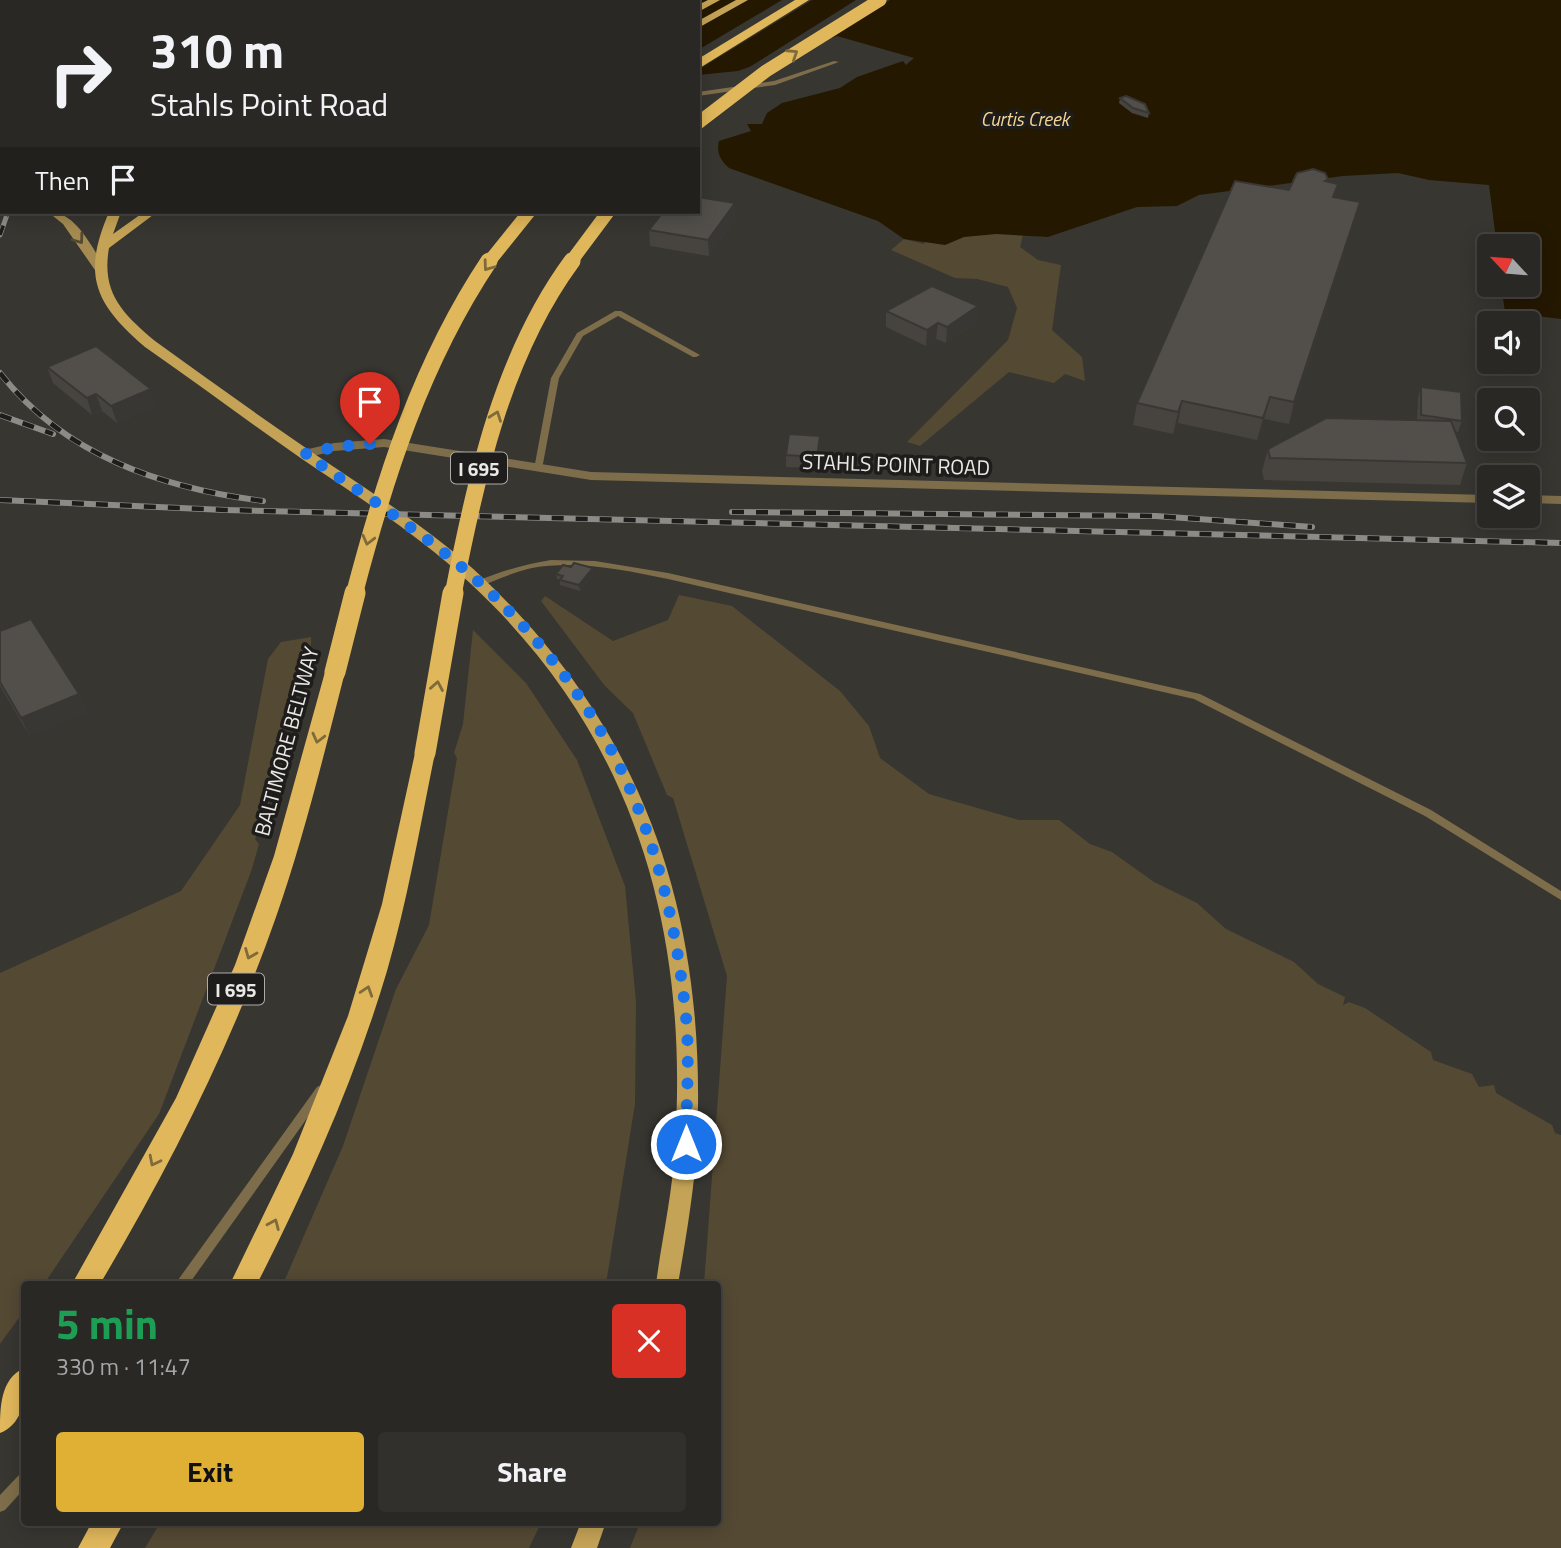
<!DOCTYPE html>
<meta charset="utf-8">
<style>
body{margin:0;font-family:"Titillium Web",sans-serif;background:#32302d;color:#f1f3f6;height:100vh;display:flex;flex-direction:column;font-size:26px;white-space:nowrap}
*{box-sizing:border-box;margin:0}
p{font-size:23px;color:#a5a6a7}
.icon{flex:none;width:38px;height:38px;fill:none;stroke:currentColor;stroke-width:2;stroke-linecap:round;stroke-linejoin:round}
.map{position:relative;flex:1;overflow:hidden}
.side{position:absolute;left:21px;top:1281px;width:700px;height:245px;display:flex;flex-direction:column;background:#2a2825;border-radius:7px;box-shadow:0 4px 18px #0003,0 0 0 2px #464442}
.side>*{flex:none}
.guide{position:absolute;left:0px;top:0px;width:700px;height:214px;box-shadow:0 4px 18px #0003,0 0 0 2px #464442;background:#2a2825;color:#f1f3f6;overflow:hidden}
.needle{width:46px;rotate:296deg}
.tools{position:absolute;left:1477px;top:234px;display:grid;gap:14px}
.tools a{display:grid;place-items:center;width:63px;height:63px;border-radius:7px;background:#2a2825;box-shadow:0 4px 18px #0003,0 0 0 2px #464442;font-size:35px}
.pin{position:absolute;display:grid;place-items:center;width:60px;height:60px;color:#fff;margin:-72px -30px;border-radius:50% 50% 50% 0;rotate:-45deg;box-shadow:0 0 7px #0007}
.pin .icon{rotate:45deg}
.me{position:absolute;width:77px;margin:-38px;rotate:0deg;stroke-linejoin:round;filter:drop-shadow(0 0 5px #0008)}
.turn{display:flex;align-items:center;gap:24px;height:147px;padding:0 35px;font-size:32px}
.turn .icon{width:91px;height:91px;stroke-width:2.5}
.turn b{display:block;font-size:49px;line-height:60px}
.then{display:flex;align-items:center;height:66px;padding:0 35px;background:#0003;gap:14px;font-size:26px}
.round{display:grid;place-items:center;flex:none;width:74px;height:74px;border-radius:7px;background:#32302d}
.headline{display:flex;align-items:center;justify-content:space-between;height:119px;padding:0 35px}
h1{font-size:42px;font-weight:700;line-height:52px;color:#1e9e55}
.cta{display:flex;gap:14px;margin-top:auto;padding:14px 35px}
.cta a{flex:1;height:80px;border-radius:7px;background:#e0b034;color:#111;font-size:28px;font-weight:700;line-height:80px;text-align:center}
.cta a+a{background:#32302d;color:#f1f3f6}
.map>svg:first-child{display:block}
.green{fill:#544933}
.water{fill:#241800}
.pier{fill:#383631}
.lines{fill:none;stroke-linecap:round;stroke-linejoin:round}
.service{fill:#7d6d4a;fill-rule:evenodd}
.minor{fill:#7d6d4a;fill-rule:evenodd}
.secondary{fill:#a58b52;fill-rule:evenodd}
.primary{fill:#c4a357;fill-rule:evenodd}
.motorway{fill:#e0b75b;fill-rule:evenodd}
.rail-far1-casing{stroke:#8c8b86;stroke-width:5}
.rail-casing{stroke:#8c8b86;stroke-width:6}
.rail-far1{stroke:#1e1d1b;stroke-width:3.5;stroke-dasharray:10;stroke-linecap:butt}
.rail{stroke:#1e1d1b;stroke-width:4.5;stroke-dasharray:12;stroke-linecap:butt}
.motorway-bridge-far2{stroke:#e0b75b;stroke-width:13}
.motorway-bridge-far1{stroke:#e0b75b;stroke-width:17}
.motorway-bridge{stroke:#e0b75b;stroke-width:21}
.wall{fill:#474440}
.shaded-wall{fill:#393734}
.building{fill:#524f4b;stroke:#393734;stroke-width:2}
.oneway{stroke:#7f6a3b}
.oneway2{stroke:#544931}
.route{stroke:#1a73e8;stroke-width:12;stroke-dasharray:0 21.6}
.labels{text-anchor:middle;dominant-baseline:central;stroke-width:7;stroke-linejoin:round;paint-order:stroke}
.far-water-label{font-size:19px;font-style:italic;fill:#f5d694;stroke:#1e1d1b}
.shield{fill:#1e1d1b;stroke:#adaca9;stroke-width:2}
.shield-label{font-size:19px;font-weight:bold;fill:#eae9e6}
.street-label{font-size:21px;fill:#eae9e6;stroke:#1e1d1b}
</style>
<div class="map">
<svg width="1561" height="1548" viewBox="0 0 1561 1548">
<rect width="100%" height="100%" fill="#383631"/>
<path class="green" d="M939,212L1083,225L1048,237L1023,235L1020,247L1038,260L1061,265L1052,330L1082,357L1085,381L1065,374L1054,383L1009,372L920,446L907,442L1008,340L1017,308L1008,287L977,279L955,278L891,250L904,239L924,244Z
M679,595L732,606L840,691L869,726L880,758L929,794L1019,820H1059L1090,844L1112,852L1154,882L1197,903L1226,929L1294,962L1318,984L1345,997L1343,1005L1349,1002L1365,1008L1431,1052L1433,1060L1472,1074L1479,1087L1494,1085L1496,1093L1552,1125L1555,1133L1561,1135V1548H630L640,1523L718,1522V1284H704L727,976L673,798L667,795L633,713L605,686L541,601L545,596L613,641L668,620Z
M473,630L526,683L577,760L625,886L636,1002L635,1104L606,1284H283L343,1146L396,989L429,925L457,758L454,753L463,724Z
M311,637V645L272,778L275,788L255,839L259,844L252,869L159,1114L44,1284H24V1311L0,1344V973L181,891L240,805L268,659L281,642Z
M160,1523V1522L541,1523L529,1548H145Z"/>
<path class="water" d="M308,0H1561V319L1505,312L1501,285H1528V247H1497L1489,185L1429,180L1398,173L1343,176L1199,195L1177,206L1137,207L1048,237L996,234L964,237L945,245L904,239L878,221L729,168C721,161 716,153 719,141L751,131L747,124H762L767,113L782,103L840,88L857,77L903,61L906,65L914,58L837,36L738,71L698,75V2Z"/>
<path class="pier" d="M782,0H812L698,70V50Z
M856,0H890L836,34L784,59L737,75Z"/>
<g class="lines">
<path class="service" d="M171,0H180L177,2H167Z
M834,61L839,62L775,85L698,96V92L774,81Z
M615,311H621L700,355L696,357H693L618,316L583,336L559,378L542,469L538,471H535L534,469L551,378L577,333Z
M551,560L595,561L668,573L1200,694L1431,810L1561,891V900L1425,816L1194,699L668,579C623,570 578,560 532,568C514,572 497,580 480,586L476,583L477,581C502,571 525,564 551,560Z
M321,1085L325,1087L327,1090L325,1093L189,1284H176L178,1280L317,1087Z
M24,1473V1489L5,1510L0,1512V1495L19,1475Z"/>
<path class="minor" d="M0,138H2V144H0Z
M384,439L591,472L1489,495V503L591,480L384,447L334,451L305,458L298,454L300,451L334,443Z
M1528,495L1561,496V504L1528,503Z"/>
<path class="secondary" d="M0,164H2V171H0Z
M0,191H2V199H0Z
M48,212C77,211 92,249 107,270L105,273H97L63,224Z"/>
<path class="primary" d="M708,0H720L698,12V5Z
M736,0H748L698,28V21Z
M109,212H121L113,234L144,212H157L109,248C101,293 123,314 155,341C209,380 263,419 319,457C375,495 435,532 484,579C649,736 707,920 697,1144C694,1191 686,1238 678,1284H656C662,1238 673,1192 675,1145C689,927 634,736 471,584C420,536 360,498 302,459C249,422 198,384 145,347C94,303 82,275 109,212Z
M581,1522H606L597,1548H571Z"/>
<path class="motorway" d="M795,0H809L698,69V59Z
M335,665L345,672C324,754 304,837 276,917C231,1046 169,1168 100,1284H72L176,1098L235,965L274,856L325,672Z
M425,746L432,748L435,753C420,826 408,899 387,971C355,1079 308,1184 257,1284H230L293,1154L348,1016L382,904L415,753L418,748Z
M24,1368C26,1393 26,1422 0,1433C0,1408 0,1379 24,1368Z
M92,1522H124L110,1548H78Z"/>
<defs>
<path id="rail-far1" d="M125,2L129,0
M0,235L8,212"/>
<path id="rail" d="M0,373C65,456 162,488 263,501
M0,415L53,434
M0,500L225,510L1561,543
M732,512L1156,516L1312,527"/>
</defs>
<use href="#rail-far1" class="rail-far1-casing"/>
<use href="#rail" class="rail-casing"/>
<use href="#rail-far1" class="rail-far1"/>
<use href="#rail" class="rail"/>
<path class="motorway-bridge-far2" d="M698,123L766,71L880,0
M488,263L529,212
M570,263L608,212"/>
<path class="motorway-bridge-far1" d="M354,595C385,477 421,363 489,261
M453,595C475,481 502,356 572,261"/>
<path class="motorway-bridge" d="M335,672L355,593
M425,753L453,593"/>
</g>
<path class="wall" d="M2,65V83H0V66Z
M1120,98L1149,113L1148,118L1132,113L1119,103Z
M0,107H2V125H0Z
M1328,179L1327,182L1338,184L1334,197L1354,222L1289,424L1264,419L1257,440L1178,423L1173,434L1133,425L1137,403L1289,190Z
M735,203V219L709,256L650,246L649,230Z
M978,306L977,323L946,343L936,339L926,346L886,327V311Z
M47,367L156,405L117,423L102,411L92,415L53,383Z
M1421,387L1462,421L1458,432L1455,431L1467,463L1460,485L1264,480L1262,471L1268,449L1417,421L1418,398Z
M820,436V447L816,468L786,467V455Z
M556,574H594L580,591L560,585V580L557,579Z
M0,631L79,694L86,712L29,735L0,686Z"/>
<path class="shaded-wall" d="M2,26V42L0,43V27Z
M1360,202L1354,222L1289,424L1294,402Z
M735,203V219L709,256L708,240Z
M978,306L977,323L946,343L947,327Z
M938,323L936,339L926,346L927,330Z
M151,389L156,405L117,423L111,406Z
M96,394L102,411L92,415L87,398Z
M1270,397L1264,419L1257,440L1263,418Z
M1182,401L1178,423L1173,434L1178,412Z
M820,436V447L816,468L817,457Z
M593,568L594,574L580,591L579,585Z
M79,694L86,712L29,735L21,718Z"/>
<path class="building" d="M0,14H2V26L0,27Z
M1126,96L1145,104L1149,113L1133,108L1120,98Z
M1313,169L1325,173L1328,179L1325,181L1338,184L1333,197L1360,202L1294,402L1270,397L1263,418L1182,401L1178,412L1137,403L1235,181L1289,190L1297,173Z
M698,197L735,203L708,240L649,230L663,212H698Z
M932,286L978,306L947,327L938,323L927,330L886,311Z
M96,346L151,389L111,406L96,394L87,398L47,367Z
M1421,387L1461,392L1462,421L1421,415Z
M1326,418L1451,421L1467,463L1270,458L1268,449Z
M789,434L820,436L817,457L786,455Z
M574,563L593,568L579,585L560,580L563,576L556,574L563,565L571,567Z
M31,619L79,694L21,718L0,682V631Z"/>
<defs><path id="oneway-chevron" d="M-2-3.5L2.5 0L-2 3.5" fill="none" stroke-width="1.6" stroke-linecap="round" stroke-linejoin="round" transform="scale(1.75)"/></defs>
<g class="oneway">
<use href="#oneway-chevron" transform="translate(793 54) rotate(-33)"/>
<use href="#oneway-chevron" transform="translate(488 266) rotate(126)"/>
<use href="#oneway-chevron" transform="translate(496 416) rotate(-70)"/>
<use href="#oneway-chevron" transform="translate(368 540) rotate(104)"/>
<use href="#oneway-chevron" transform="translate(437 686) rotate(-80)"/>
<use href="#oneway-chevron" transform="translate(318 738) rotate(104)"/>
<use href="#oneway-chevron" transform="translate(250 954) rotate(112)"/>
<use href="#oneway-chevron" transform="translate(367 991) rotate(-72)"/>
<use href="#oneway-chevron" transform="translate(154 1161) rotate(117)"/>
<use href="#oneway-chevron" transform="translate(274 1224) rotate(-67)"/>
</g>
<use class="oneway2" href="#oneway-chevron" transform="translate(79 239) rotate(54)"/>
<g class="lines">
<path class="route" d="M370,444L334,447L305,454C364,495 426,534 480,583C612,704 668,841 686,1017C690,1059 686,1103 686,1144"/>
</g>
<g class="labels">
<g class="far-water-label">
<text x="1025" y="118">Curtis Creek</text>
</g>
<g class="shield">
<rect x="451" y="452.5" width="56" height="31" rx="5"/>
<rect x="208" y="973.5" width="56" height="31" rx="5"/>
</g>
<g class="shield-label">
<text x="479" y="468">I 695</text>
<text x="236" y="989">I 695</text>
</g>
<g class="street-label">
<text transform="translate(896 464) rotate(2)">STAHLS POINT ROAD</text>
<text transform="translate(286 741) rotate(-75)">BALTIMORE BELTWAY</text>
</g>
</g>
</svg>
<div class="tools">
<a><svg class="needle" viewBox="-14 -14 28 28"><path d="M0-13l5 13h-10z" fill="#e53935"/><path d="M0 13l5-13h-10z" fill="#a5a6a7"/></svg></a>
<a><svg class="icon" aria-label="sound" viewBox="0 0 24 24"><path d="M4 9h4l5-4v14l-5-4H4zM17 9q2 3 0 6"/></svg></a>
<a><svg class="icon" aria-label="search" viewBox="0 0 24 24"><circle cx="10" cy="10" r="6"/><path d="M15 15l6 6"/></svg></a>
<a><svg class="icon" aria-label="layers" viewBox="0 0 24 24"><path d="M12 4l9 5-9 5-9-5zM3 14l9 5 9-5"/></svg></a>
</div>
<div class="pin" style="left:370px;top:444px;background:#d93025"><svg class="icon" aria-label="arrive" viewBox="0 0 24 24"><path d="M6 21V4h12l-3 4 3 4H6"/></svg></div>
<svg class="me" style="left:686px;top:1144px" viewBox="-20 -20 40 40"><circle r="17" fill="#1a73e8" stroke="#fff" stroke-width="3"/><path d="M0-11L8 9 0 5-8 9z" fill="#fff"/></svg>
<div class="guide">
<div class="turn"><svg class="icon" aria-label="right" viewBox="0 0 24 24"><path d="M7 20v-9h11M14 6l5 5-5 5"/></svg><div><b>310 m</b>Stahls Point Road</div></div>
<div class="then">Then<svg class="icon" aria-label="arrive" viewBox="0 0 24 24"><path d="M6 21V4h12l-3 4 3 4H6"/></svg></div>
</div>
<section class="side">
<div class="headline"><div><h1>5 min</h1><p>330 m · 11:47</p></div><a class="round" style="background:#d93025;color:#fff"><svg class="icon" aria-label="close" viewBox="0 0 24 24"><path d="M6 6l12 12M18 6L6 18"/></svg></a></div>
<div class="cta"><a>Exit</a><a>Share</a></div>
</section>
</div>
